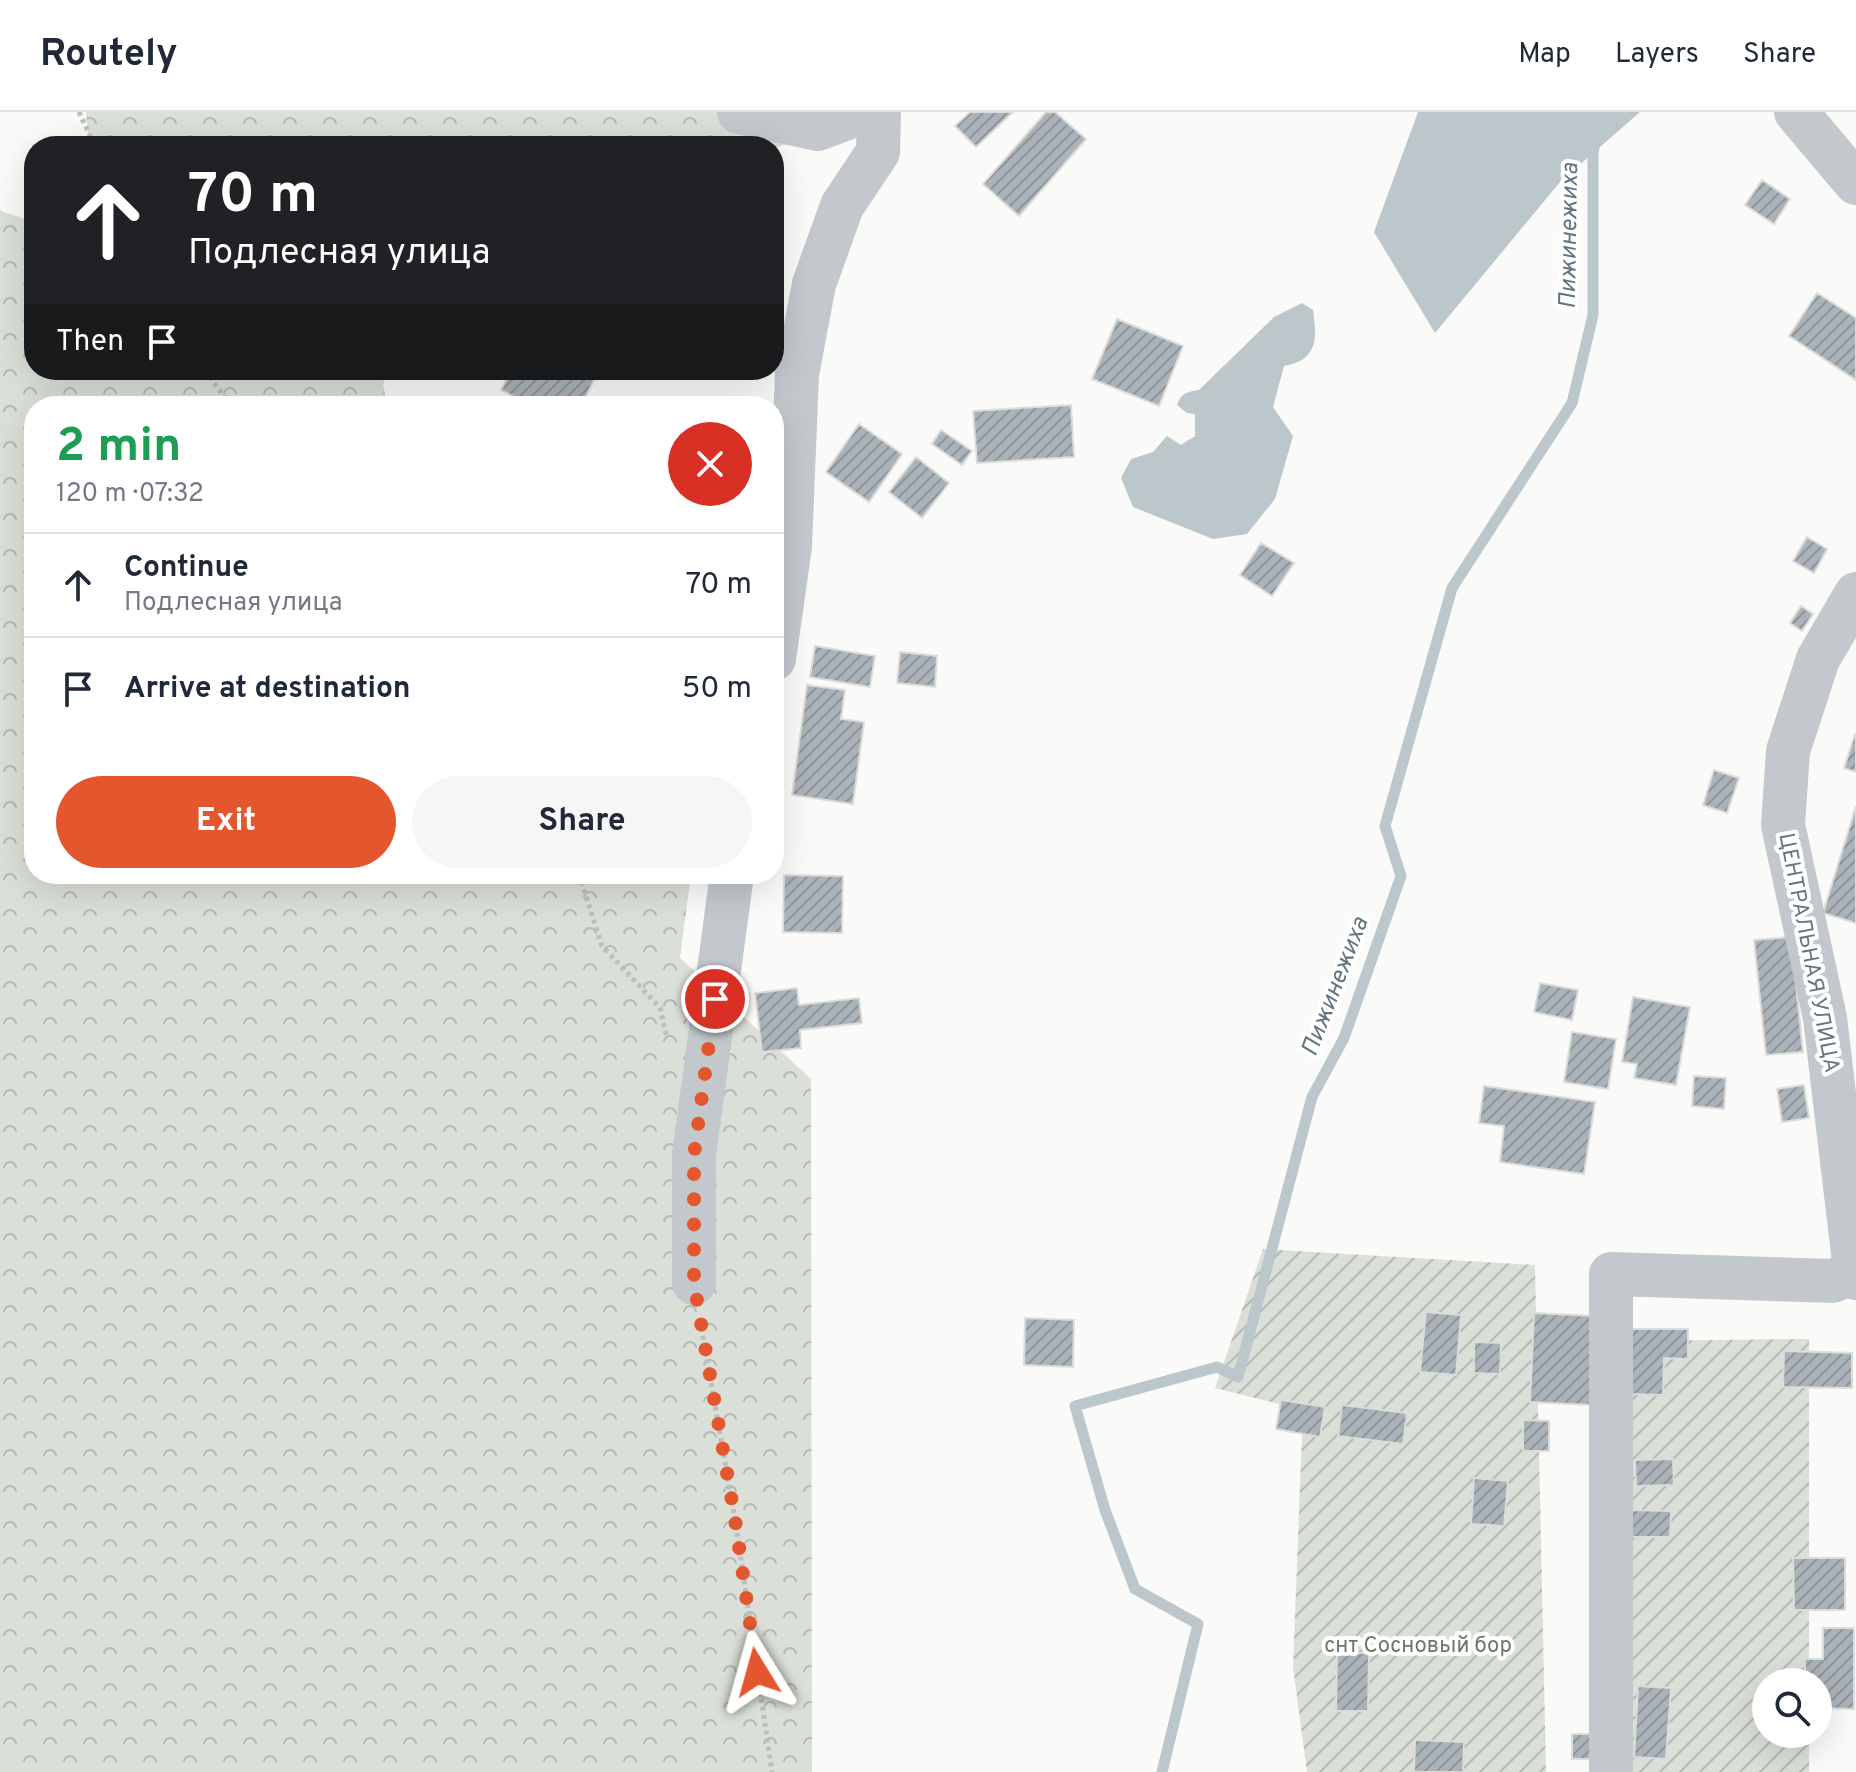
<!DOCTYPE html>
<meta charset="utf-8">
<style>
body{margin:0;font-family:Overpass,sans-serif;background:#f6f6f7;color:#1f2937;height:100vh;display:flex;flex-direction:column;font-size:30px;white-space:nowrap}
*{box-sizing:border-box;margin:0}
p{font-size:26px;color:#747a83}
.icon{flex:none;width:44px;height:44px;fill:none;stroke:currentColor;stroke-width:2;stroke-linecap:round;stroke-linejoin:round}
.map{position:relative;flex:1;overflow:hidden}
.panel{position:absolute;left:24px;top:284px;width:760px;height:488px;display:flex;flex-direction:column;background:#fff;border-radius:32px;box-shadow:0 8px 32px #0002}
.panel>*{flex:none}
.banner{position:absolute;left:24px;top:24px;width:760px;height:244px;border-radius:32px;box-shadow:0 8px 32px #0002;background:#202124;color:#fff;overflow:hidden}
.controls{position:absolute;left:1752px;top:1556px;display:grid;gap:16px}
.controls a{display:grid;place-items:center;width:80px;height:80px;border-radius:50%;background:#fff;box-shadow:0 8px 32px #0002;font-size:40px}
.pin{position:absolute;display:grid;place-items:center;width:68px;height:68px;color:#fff;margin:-34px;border:4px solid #fff;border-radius:50%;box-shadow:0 2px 8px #0007}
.me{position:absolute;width:88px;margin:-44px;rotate:352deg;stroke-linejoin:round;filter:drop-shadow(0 0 6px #0008)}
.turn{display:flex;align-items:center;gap:28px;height:168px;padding:0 32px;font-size:36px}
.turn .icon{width:104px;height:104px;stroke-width:2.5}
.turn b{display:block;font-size:56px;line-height:68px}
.then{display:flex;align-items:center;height:76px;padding:0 32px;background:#0003;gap:16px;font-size:30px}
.round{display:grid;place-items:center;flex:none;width:84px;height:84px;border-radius:42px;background:#f6f6f7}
.head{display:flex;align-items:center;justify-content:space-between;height:136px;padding:0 32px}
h1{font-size:48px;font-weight:700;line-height:60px;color:#1e9e55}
.button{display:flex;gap:16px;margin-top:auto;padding:16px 32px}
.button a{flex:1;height:92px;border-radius:48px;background:#e4572e;color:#fff;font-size:32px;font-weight:700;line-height:92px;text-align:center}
.button a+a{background:#f6f6f7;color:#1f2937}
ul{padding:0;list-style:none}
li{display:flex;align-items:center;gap:24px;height:104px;padding:0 32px;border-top:2px solid #e0e1e3}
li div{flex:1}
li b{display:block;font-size:30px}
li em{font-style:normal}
header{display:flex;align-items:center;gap:48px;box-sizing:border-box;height:112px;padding:0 40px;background:#fff;border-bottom:2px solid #e0e1e3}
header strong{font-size:38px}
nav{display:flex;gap:44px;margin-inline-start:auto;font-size:28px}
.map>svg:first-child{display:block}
.forest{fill:url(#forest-crowns)}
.garden{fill:url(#garden-furrows)}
.water{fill:#bbc7cb}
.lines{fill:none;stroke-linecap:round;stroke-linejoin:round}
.stream{stroke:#bbc7cb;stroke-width:11}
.building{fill:url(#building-hatch);stroke:#dcdcda;stroke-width:2}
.path{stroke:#bbbfc2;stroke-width:5;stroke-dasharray:4 4;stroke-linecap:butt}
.minor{stroke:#c3c8cc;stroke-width:44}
.route{stroke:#e4572e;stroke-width:14;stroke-dasharray:0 25.2}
.labels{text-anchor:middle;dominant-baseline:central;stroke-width:8;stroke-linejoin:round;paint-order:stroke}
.street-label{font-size:22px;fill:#657683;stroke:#fff}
.park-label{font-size:22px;fill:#687a64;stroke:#fff}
.water-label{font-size:24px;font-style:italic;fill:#60757c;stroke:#fff}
</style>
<header>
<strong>Routely</strong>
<nav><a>Map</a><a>Layers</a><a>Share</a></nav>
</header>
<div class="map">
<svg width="1856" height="1660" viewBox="0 0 1856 1660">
<defs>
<pattern id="forest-crowns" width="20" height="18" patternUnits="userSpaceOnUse" patternTransform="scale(2)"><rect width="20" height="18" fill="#dadfd7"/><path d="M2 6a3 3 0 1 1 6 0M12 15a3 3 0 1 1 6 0" fill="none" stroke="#b4b9b4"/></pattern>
<pattern id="garden-furrows" width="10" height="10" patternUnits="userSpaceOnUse" patternTransform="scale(2)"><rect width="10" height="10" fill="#dadfd7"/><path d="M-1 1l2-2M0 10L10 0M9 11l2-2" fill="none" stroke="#b4b9b4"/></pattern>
<pattern id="building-hatch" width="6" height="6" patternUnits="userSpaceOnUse" patternTransform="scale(2)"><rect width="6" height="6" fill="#aab3b9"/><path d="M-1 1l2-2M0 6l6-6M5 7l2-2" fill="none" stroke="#8e969c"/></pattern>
</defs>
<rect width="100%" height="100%" fill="#fafaf8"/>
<path class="forest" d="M86,0H723L807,22L774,37V34H89Z
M0,96L1,99L34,110V258H390L383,272L387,294H34V411L24,420L34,429V762H691L680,846L811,967L812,1660H0Z"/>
<path class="garden" d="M1263,1137L1535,1153L1546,1660H1307L1293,1555L1303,1298L1215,1276Z
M1809,1227V1570H1766V1622H1809V1660H1627L1626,1229Z"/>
<path class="water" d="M1418,0H1640L1560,70L1435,221L1374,120Z
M1302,191L1313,198C1317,227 1318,248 1284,254L1273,295L1293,324L1275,387L1247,422L1213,427L1133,395L1121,366L1131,347L1153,340L1167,324L1181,333L1195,324V302L1187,301L1177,293C1181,281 1187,280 1199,278L1274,205Z"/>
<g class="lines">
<path class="stream" d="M1162,1660L1198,1512L1135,1477L1105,1398L1075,1294L1217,1255L1238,1265L1312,985L1344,926L1401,764L1385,714L1452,476L1572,291L1593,203V41L1601,0"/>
</g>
<path class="building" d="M970,0H1013L976,35L955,14Z
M1046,0H1055L1086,27L1019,104L983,72Z
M1762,68L1790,87L1774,112L1745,93Z
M1817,181L1856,206V268L1789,224Z
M1117,207L1183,234L1159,294L1092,267Z
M511,258H599L581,294H532L501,278Z
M1071,293L1074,345L977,351L973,299Z
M859,312L902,342L869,390L826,360Z
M941,318L972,339L962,353L932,332Z
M916,345L949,371L922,406L889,380Z
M1807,425L1827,437L1814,461L1793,449Z
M1261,431L1294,451L1272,484L1240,463Z
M1801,494L1813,502L1802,519L1790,511Z
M815,534L875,544L870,575L810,565Z
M900,540L937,544L935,575L897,571Z
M807,573L845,578L841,607L864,610L853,692L792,683Z
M1855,622L1856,623V660L1844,656Z
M1714,658L1739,666L1727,701L1703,693Z
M1856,694V811L1823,801Z
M784,763L843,764L842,821L783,820Z
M1791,825L1803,940L1766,943L1754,828Z
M1540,871L1578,878L1572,908L1534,900Z
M797,876L799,893L859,886L862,911L800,918L801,936L762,940L755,881Z
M1633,885L1690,895L1676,973L1634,966L1637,952L1622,950Z
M1572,920L1616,927L1608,977L1564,970Z
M1694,964L1726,966L1724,997L1692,994Z
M1804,973L1809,1006L1782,1010L1777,977Z
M1484,974L1595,990L1584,1062L1500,1050L1504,1014L1479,1011Z
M1426,1200L1461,1203L1456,1263L1420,1260Z
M1534,1201L1595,1204L1591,1293L1530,1290Z
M1025,1206L1074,1208L1073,1255L1024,1253Z
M1629,1217H1688V1247L1664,1246L1663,1283L1628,1282Z
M1474,1230L1501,1231L1500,1262L1474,1261Z
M1784,1239L1852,1241V1276L1783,1275Z
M1281,1288L1325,1295L1320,1325L1276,1317Z
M1342,1293L1407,1301L1403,1332L1338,1324Z
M1523,1308L1549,1309V1339H1523Z
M1673,1347L1674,1373L1636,1374L1635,1348Z
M1474,1366L1508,1369L1504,1414L1471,1412Z
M1630,1398L1671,1399L1670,1425H1629Z
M1793,1446H1845V1498H1794Z
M1823,1516H1854V1597L1818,1596V1570H1805V1547H1823Z
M1337,1541H1369L1368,1599H1336Z
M1638,1574L1671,1576L1666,1647L1634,1645Z
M1572,1622H1600V1647H1572Z
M1415,1628L1464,1630L1463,1660H1414Z"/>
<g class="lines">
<path class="path" d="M79,0L95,34
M205,258L231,294
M579,762L602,834L660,896L667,926
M700,1208L735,1407L772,1660"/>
<path class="minor" d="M739,0L818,17L863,0
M1796,0L1856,71
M1856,482L1818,547L1788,639L1783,713L1825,906L1856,1166
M774,547L790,434L797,262L814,172L842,94L878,40L879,0
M694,1171V1043L732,762
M1611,1660V1162L1833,1169L1855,1160"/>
</g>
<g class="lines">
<path class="route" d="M715,887L694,1043V1171L735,1407L757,1560"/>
</g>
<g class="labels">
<g class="street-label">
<text transform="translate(1808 841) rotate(79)">ЦЕНТРАЛЬНАЯ УЛИЦА</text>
</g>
<g class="park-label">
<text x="1418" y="1534">снт Сосновый бор</text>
</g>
<g class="water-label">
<text transform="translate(1570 124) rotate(-89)">Пижинежиха</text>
<text transform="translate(1336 875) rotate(-69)">Пижинежиха</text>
</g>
</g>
</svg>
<div class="controls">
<a><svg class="icon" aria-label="search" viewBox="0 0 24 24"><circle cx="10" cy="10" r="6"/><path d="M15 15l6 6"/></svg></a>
</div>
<div class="pin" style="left:715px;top:887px;background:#d93025"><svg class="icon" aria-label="arrive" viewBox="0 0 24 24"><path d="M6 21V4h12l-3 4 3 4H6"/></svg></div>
<svg class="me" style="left:757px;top:1560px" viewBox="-20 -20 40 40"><path d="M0-17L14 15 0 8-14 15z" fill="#e4572e" stroke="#fff" stroke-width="4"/></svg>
<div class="banner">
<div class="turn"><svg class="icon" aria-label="ahead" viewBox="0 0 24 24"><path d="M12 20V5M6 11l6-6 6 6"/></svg><div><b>70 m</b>Подлесная улица</div></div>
<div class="then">Then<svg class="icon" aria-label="arrive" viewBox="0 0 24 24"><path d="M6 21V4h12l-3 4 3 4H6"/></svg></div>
</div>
<section class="panel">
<div class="head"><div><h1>2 min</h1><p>120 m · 07:32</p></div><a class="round" style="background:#d93025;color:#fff"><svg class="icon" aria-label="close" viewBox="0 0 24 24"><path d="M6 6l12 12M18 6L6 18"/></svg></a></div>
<ul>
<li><svg class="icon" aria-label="ahead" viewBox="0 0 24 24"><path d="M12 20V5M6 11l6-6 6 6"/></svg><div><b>Continue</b><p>Подлесная улица</p></div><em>70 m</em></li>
<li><svg class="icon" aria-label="arrive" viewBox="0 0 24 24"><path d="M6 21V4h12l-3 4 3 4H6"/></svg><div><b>Arrive at destination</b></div><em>50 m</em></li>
</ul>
<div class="button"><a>Exit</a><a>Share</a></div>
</section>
</div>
